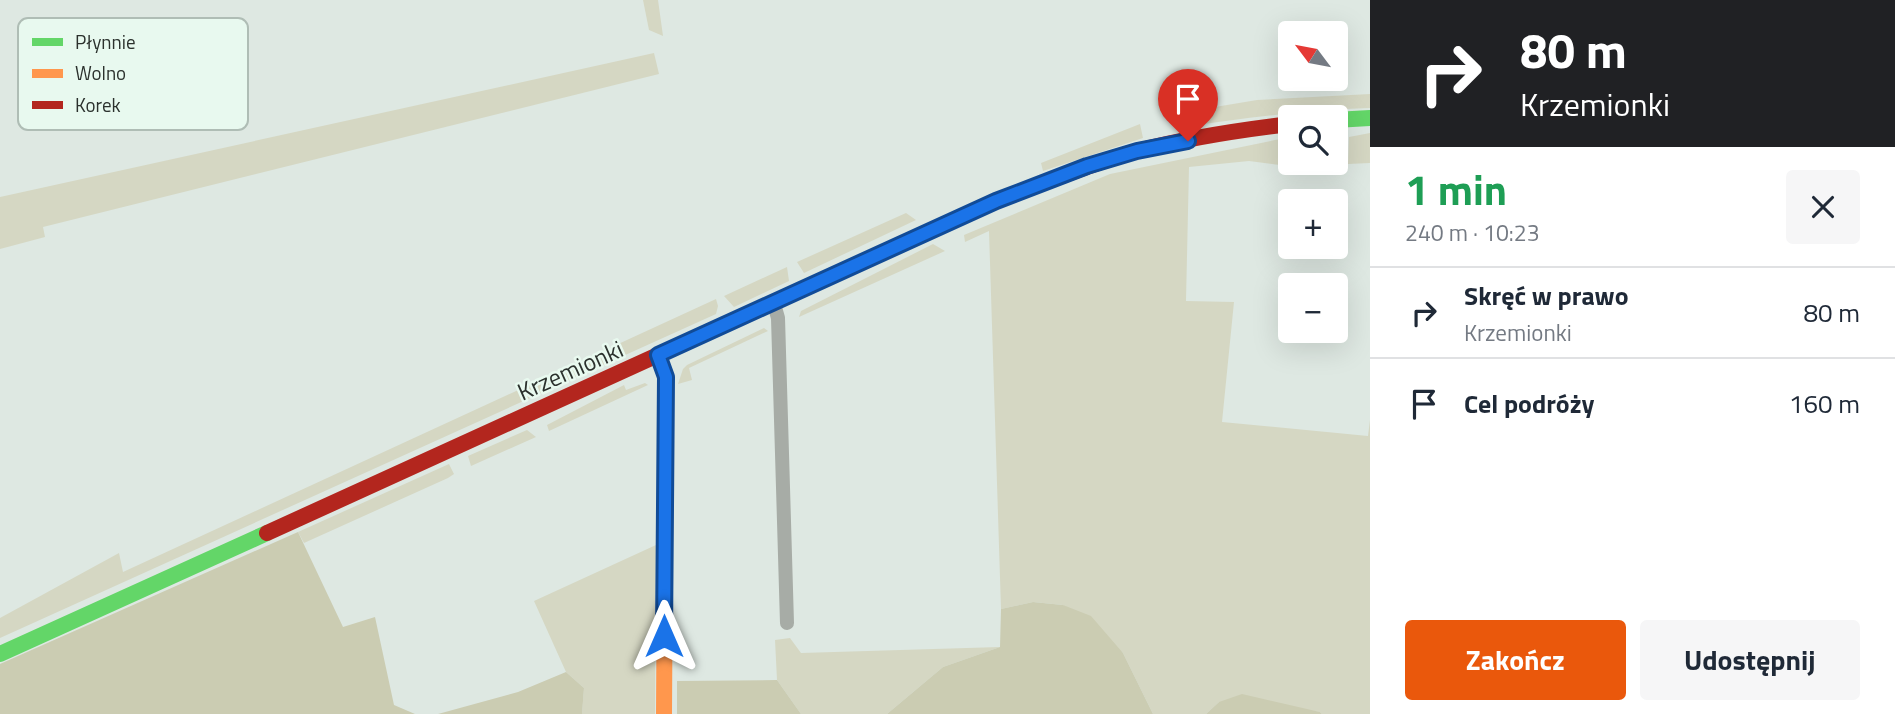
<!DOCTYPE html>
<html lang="pl">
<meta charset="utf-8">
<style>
body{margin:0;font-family:"Titillium Web",sans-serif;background:#f6f6f7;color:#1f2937;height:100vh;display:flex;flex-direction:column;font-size:26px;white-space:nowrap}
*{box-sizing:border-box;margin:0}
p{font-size:23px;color:#747a83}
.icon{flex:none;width:38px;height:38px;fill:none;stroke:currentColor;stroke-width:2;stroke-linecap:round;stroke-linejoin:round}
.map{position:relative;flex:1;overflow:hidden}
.drawer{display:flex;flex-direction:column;background:#fff;width:525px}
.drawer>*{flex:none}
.guide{background:#202124;color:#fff;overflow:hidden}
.needle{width:46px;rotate:302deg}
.controls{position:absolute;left:1278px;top:21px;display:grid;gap:14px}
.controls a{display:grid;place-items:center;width:70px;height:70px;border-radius:7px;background:#fff;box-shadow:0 7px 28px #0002;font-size:35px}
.pin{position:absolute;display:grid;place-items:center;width:60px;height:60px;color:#fff;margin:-72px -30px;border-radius:50% 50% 50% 0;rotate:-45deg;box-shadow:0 0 7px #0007}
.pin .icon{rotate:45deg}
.me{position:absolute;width:77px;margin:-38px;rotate:0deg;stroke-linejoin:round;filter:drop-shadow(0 0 5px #0008)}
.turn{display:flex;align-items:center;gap:24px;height:147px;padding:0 35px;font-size:32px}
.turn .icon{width:91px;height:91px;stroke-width:2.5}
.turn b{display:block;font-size:49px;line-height:60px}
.round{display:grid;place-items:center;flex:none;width:74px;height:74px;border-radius:7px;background:#f6f6f7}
.summary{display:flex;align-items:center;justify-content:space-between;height:119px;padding:0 35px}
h1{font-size:42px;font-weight:700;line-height:52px;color:#1e9e55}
.cta{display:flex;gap:14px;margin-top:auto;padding:14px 35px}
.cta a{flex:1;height:80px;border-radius:7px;background:#ea580c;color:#fff;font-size:28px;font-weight:700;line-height:80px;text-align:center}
.cta a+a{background:#f6f6f7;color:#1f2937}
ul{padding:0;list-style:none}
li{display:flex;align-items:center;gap:21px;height:91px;padding:0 35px;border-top:2px solid #e0e1e3}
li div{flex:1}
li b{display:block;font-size:26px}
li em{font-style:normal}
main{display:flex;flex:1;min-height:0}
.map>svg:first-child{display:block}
.green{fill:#d5d7c3}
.forest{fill:#cbccb2}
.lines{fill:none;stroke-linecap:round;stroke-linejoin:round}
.lane{stroke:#a7aca6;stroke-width:14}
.fast{stroke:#63d668;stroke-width:16}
.slow{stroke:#ff974d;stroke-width:16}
.jam{stroke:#b3261e;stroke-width:16}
.route-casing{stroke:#114b97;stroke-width:18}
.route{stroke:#1a73e8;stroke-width:12}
.labels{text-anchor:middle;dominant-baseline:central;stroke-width:5;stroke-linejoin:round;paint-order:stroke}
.street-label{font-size:24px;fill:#2b312d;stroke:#e8f9ef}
.key{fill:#e8f9ef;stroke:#afbdb5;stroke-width:2}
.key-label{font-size:19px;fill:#2b312d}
</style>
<main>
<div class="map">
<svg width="1370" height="714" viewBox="0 0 1370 714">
<rect width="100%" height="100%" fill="#dee8e2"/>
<path class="green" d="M643,0H658L663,36L649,30Z
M654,53L659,74L43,227L45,237L0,249V197Z
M1370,94V108C1307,110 1246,118 1183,127L1179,113L1257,100Z
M1140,124L1143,138L1043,171L1041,163Z
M1370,133V163L1348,164L1349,137Z
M1290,137V163H1306L1305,166L1295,167L1249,161L1189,167L1186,301L1234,302L1222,422L1368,436L1370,420V714H1322L1320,712L1219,702L1206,714H1153L1123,653L1063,605L1033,602L1001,609L989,231L965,242L964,235L1110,174Z
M906,213L916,220L804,273L797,262Z
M933,244L945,251L799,317L801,311Z
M787,267L789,281L734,307L724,296Z
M716,299L718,306L716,314L0,638V618L119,553L123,572Z
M764,328L768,331L689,368L692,380L678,384L683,369L687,365Z
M645,383L648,385L549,431L547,425L624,385L626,390Z
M527,430L536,437L471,466L468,456Z
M449,464L454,474L448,478L304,543L298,532Z
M656,545L655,714H582L584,688L566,672L534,601Z
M790,638L801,653L1000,647L943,667L887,714H801L777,680L775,640Z"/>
<path class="forest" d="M298,532L343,627L375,617L394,705L415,714H0V664Z
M1033,602L1063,605L1091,616L1123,653L1153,714H887L943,667L1000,647L1001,609Z
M566,672L584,688L582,714H438L518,692Z
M777,680L801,714H677V681Z
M1242,694L1320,712L1322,714H1206L1219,702Z"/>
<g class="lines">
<path class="lane" d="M774,304L778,318L787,623"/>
<path class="fast" d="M1335,120L1370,118
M0,654L267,533"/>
<path class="slow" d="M750,313L996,201L1025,190
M658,355L666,377L664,714"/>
<path class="jam" d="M1025,190C1062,176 1099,161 1137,151C1187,138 1239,130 1290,124
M267,533L750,313"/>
</g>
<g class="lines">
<defs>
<path id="route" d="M664,636L666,377L658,355L996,201L1087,166L1137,151L1188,141"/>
</defs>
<use href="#route" class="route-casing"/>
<use href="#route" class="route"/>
</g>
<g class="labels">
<g class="street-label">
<text transform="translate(570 370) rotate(-24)">Krzemionki</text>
</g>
</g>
<rect x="18" y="18" width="230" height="112" rx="10" class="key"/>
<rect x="32" y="38" width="31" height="8" fill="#63d668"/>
<rect x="32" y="69" width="31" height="9" fill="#ff974d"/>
<rect x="32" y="101" width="31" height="8" fill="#b3261e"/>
<g class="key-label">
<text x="75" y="49">Płynnie</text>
<text x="75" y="80">Wolno</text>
<text x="75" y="112">Korek</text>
</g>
</svg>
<div class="controls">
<a><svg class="needle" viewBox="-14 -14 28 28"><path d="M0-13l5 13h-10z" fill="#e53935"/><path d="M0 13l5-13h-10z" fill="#747a83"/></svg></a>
<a><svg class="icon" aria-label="search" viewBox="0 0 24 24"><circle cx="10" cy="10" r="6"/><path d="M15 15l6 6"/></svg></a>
<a>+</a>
<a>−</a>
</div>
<div class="pin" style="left:1188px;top:141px;background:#d93025"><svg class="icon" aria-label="arrive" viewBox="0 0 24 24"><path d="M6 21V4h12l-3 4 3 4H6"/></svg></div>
<svg class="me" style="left:664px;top:636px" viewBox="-20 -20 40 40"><path d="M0-17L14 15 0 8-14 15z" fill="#1a73e8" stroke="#fff" stroke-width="4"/></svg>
</div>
<section class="drawer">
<div class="guide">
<div class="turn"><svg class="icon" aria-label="right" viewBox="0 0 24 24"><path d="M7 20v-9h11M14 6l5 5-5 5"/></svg><div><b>80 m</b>Krzemionki</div></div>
</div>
<div class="summary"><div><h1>1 min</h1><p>240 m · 10:23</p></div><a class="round"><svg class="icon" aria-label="close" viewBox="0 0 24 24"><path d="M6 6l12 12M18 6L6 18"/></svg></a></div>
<ul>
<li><svg class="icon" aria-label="right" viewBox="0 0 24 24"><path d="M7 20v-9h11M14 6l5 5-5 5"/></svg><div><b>Skręć w prawo</b><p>Krzemionki</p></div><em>80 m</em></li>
<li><svg class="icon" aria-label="arrive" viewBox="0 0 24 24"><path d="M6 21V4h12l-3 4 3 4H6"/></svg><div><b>Cel podróży</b></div><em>160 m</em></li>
</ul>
<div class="cta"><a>Zakończ</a><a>Udostępnij</a></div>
</section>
</main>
